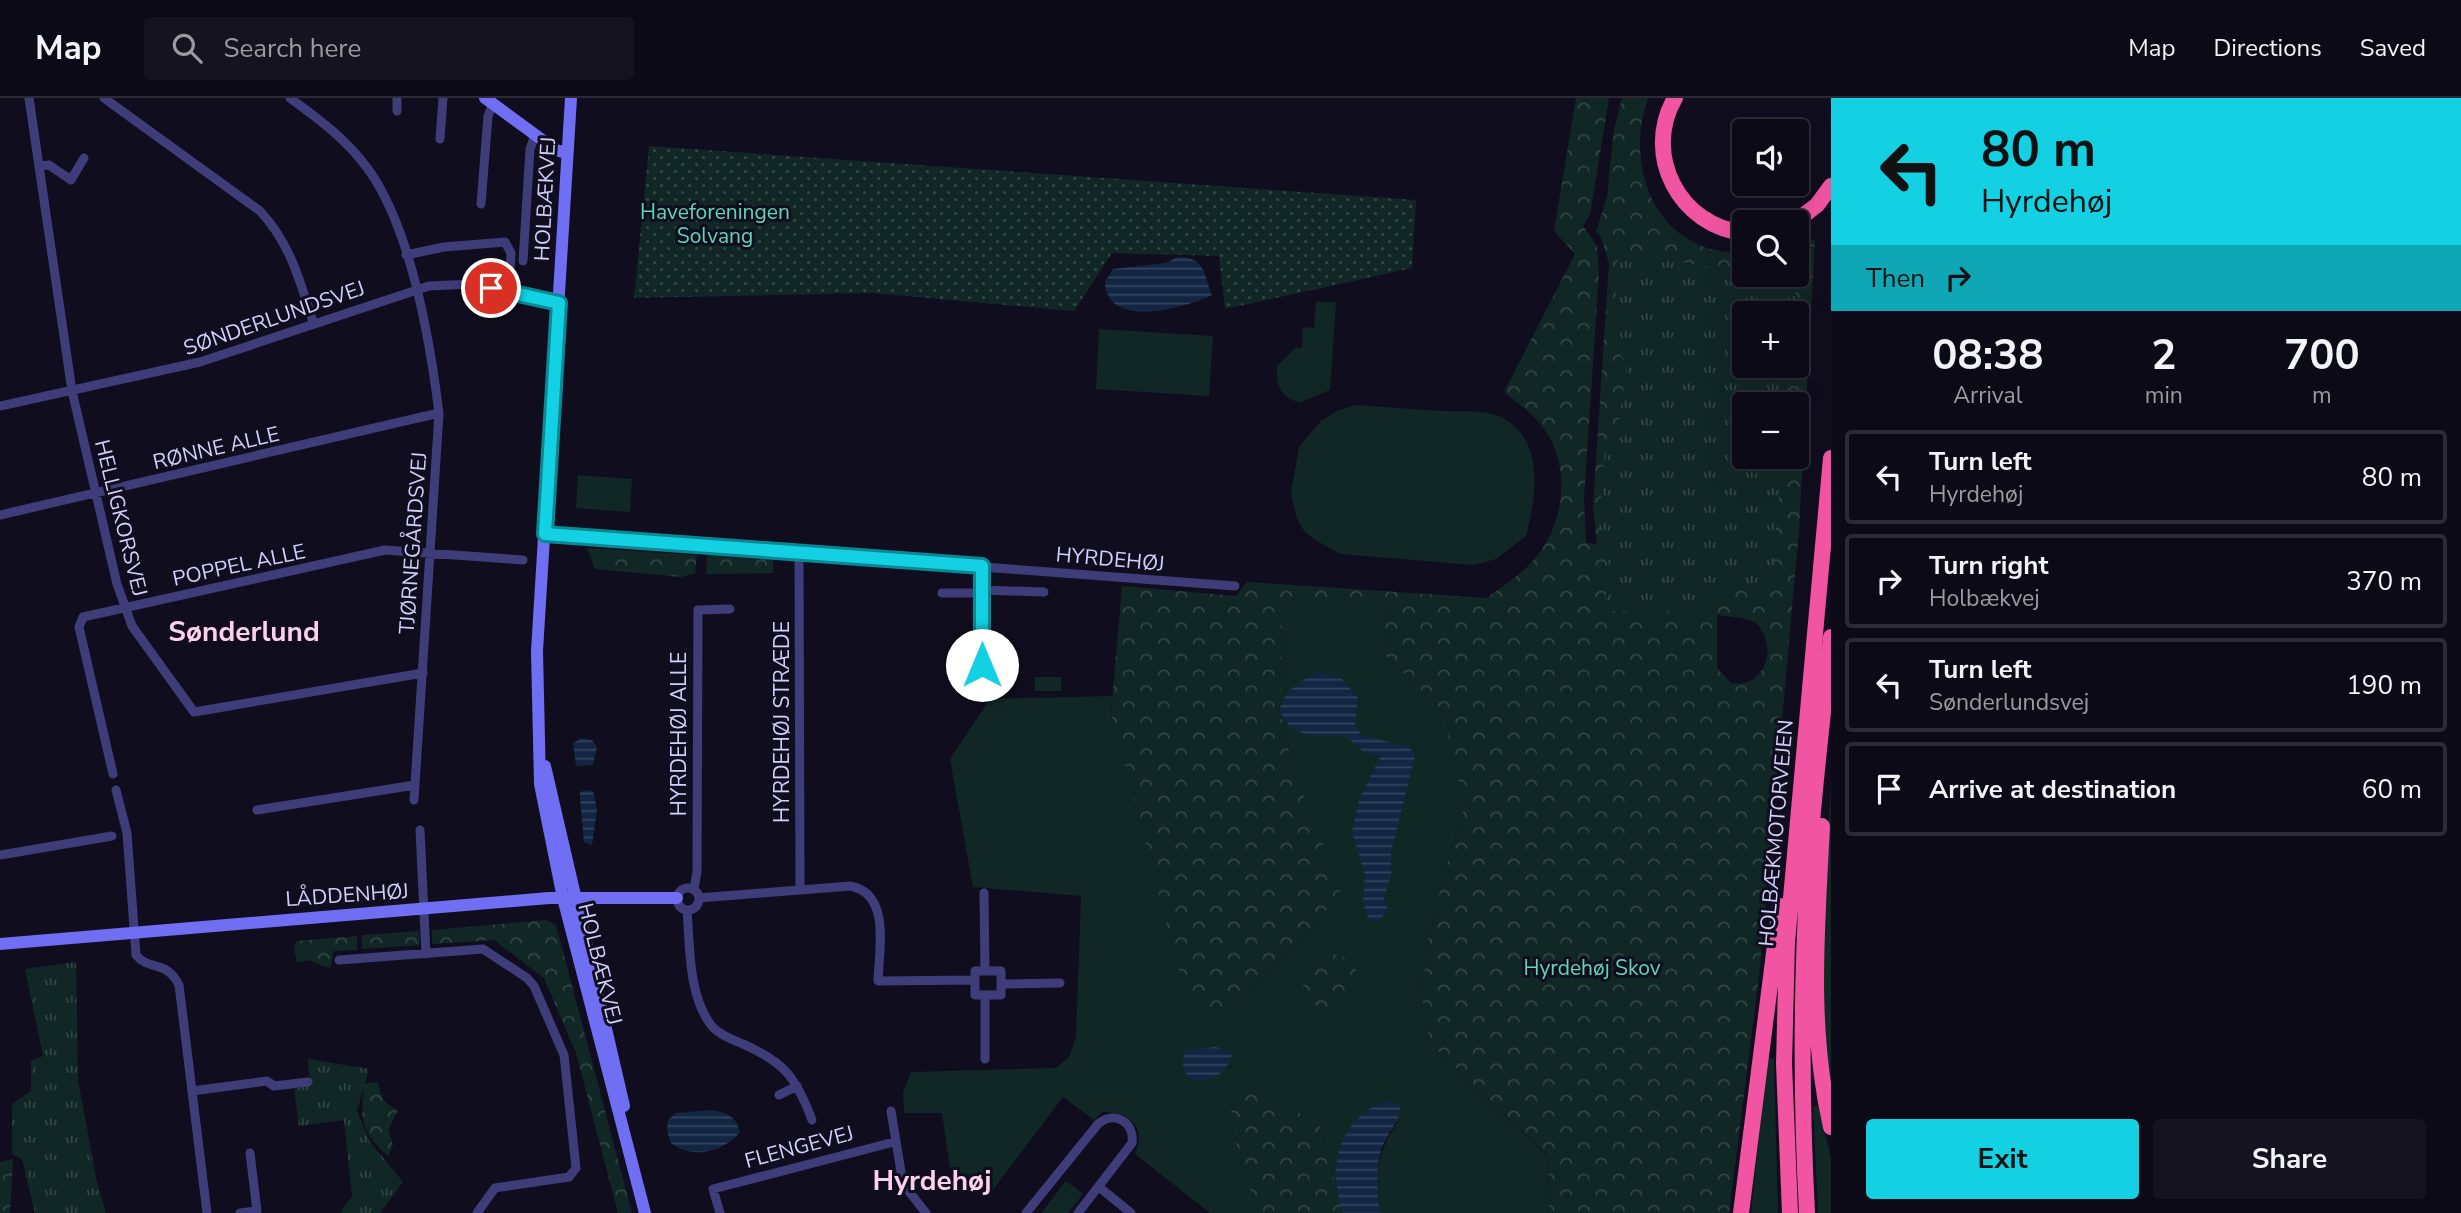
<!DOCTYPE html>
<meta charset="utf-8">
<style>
body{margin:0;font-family:"Nunito Sans",sans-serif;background:#15131f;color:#f1f3f6;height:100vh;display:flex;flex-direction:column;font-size:26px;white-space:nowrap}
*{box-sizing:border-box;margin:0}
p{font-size:23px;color:#9a9aa1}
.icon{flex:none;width:38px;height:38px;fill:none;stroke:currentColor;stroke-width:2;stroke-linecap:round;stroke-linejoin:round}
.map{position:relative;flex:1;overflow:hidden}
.sheet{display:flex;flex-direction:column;background:#0c0a16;width:630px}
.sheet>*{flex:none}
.banner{background:#13d0e3;color:#111;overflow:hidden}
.fabs{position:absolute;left:1732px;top:21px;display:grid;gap:14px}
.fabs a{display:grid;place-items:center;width:77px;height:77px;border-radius:7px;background:#0c0a16;box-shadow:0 7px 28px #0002,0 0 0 2px #2c2b35;font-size:35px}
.pin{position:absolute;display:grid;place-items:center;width:60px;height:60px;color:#fff;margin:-30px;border:4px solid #fff;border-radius:50%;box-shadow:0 2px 7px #0007}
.me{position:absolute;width:77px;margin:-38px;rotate:0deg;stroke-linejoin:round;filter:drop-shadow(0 0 5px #0008)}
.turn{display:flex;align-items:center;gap:24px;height:147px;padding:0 35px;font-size:32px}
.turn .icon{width:91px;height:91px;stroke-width:2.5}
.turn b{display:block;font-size:49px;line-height:60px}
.then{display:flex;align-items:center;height:66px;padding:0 35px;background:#0003;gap:14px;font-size:26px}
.eta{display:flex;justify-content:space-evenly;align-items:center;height:119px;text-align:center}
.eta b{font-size:42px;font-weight:700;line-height:49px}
.cta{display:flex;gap:14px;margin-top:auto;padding:14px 35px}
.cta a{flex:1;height:80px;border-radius:7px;background:#13d0e3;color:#111;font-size:28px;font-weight:700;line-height:80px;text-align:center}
.cta a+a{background:#15131f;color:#f1f3f6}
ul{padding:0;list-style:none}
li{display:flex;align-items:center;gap:21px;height:94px;margin:0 14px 10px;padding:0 21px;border:4px solid #2c2b35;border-radius:7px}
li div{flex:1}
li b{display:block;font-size:26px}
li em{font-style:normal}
header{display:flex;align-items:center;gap:42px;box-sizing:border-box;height:98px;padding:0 35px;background:#0c0a16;border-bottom:2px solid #2c2b35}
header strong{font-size:33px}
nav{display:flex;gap:38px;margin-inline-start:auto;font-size:24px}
.search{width:490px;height:63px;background:#15131f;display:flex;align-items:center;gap:18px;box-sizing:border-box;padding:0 24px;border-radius:7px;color:#9a9aa1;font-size:26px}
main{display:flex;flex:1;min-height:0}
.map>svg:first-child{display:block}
.grass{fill:#112726}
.forest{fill:url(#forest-crowns);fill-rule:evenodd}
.park{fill:url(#park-tufts)}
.garden{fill:url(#garden-dots)}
.water{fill:url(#water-rules)}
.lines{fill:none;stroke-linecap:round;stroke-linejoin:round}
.street{stroke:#3e3d79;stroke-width:9}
.secondary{stroke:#706ef3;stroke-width:12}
.highway{stroke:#f154a1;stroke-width:16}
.route-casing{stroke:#0c8794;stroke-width:18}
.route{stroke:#13d0e3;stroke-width:12}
.labels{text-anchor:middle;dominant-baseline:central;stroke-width:6;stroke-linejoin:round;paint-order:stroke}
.street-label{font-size:21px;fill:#d3cffb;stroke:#100e1e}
.park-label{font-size:21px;fill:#62d4b6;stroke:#100e1e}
.district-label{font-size:28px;font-weight:bold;fill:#fbd1ec;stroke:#100e1e}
</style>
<header>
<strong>Map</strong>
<div class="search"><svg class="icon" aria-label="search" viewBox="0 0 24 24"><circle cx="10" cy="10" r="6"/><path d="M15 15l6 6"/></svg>Search here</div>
<nav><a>Map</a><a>Directions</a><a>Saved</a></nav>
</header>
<main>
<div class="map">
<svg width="1831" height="1115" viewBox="0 0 1831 1115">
<defs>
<pattern id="forest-crowns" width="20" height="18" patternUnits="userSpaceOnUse" patternTransform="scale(1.75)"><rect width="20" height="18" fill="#112726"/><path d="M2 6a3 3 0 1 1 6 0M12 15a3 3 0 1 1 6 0" fill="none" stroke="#334546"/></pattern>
<pattern id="park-tufts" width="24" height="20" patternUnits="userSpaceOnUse" patternTransform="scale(1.75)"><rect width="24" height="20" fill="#112726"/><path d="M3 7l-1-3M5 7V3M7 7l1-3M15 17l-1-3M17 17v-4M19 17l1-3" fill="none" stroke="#334546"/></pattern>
<pattern id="garden-dots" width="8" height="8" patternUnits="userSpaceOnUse" patternTransform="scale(1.75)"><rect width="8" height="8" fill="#112726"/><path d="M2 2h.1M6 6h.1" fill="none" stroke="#334546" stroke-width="1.8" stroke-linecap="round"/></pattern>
<pattern id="water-rules" width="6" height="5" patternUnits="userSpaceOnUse" patternTransform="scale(1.75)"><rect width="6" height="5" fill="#122643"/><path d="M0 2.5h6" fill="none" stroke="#34445f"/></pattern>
</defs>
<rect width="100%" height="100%" fill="#100e1e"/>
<path class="grass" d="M1316,204H1336L1330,292L1299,305C1280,296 1276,290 1277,268L1295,250H1302L1303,229L1314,230Z
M1099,231L1213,238L1209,298L1096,291Z
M1355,307C1384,309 1412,311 1441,313C1458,314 1483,311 1499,318C1546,340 1536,398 1526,438L1496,461L1474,467L1341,456L1315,442L1304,433L1296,418L1291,395L1299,349L1321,323L1337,313Z
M578,377L632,381L630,414L576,410Z
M1282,497L1384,504L1386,558L1447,617L1450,654L1466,703L1442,784L1425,859L1422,915L1432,947L1548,1059L1549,1115H1381C1370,1086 1380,1045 1400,1022L1337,1071L1336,1091L1320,1028L1232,1031L1258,1115H1210L1135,1056C1147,1028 1128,1013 1102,1014L1094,1022L1063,999L989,1097L950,1070L942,1015H904L903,994L911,974L1056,970L1069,959L1076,939L1081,798L973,789L950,661L990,601L1112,598L1111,617L1204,909L1238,907L1318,824L1292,666L1283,623L1278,614L1281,601Z
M1035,579H1061V593H1035Z
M1831,682V996C1814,892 1826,787 1831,682Z
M1767,960L1774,961L1778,1115H1751Z
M1813,1008H1818L1831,1060V1115H1818Z
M1066,1083L1083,1096L1068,1115H1041Z"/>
<path class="forest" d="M1576,0H1609L1590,117L1583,128L1597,148L1599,175L1584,399L1586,445L1597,446L1593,409L1609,165L1601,139L1596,134L1607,99L1614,32L1622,0H1648C1628,56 1645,129 1707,150C1719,154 1733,154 1745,156V177H1797V147L1815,141L1799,432L1759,879L1729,1115H1549L1548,1058L1432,947L1422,915L1425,859L1442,784L1466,703L1449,654L1447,617L1386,558L1384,504L1282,498L1281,601L1278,614L1283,623L1292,667L1341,791L1318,824L1238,907L1197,912L1186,898L1111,616L1122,488L1236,498L1247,484L1487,500C1500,490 1514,481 1526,470C1561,438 1572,382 1550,340C1539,320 1520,307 1504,294L1575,156L1554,133ZM1745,215H1797V268H1745ZM1745,306H1797V359H1745ZM1717,517C1728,519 1752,519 1759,528C1778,552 1763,591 1731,585L1717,570Z
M587,450L697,457L695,475L681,479L595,471Z
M707,456L773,461V475L706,476Z
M546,822L556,827L632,1115H618L576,955L544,880L494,842L432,846V832Z
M419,833L420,847L362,851V837Z
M357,838V852L334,853L330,871L309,862L297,865L294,850L297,843Z
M1303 884a28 28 0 1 1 56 0a28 28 0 1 1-56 0Z
M1248,982L1320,1028L1343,1115H1257L1232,1031L1230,992Z
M378,984C381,999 384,1006 398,1012L388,1032L393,1047L388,1058C361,1034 360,1021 364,986Z
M13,1061L10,1115H0V1064Z"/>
<path class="park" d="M1619,153L1796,185L1794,215H1745V268H1790L1787,306H1745V359H1782L1772,491H1730L1696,515L1604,513L1609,467L1599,428L1606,341L1619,323L1627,267L1612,243Z
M76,864L78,982L97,1084L106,1115H35L22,1061L12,1056V1006L31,993V963L43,958L25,871Z
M308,961L369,971L357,1013L370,1044L403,1084L380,1115H340L352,1098L344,1022L299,1028L294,991L310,987Z"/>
<path class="garden" d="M649,48L1416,102L1412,170L1225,211L1219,158L1112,155L1074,213L872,195L634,200Z"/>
<path class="water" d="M1178,159C1206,159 1204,178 1212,197C1186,210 1106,232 1105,184L1113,171L1165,165Z
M1317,574L1340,579L1358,600L1355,627L1361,637L1409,649L1415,658L1391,754V777L1384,800L1388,813L1376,825L1368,820L1363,805L1365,776L1352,734L1360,699L1381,658L1364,654L1347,639L1304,636L1289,627L1279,613C1286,592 1298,585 1317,574Z
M582,640L592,642L597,649L593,667L576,668L573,645Z
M587,692L593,693L597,712L592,747L584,744L580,701V694Z
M1216,949L1232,955C1227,977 1213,982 1192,982C1182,973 1181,966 1185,953Z
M1386,1003L1400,1007C1400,1026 1386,1035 1381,1053C1376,1067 1376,1102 1381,1115H1343C1326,1070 1339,1020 1386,1003Z
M712,1012C727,1015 736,1018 740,1034C723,1054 693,1062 671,1045L667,1033L668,1022L676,1015Z"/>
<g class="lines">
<path class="street" d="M29,0L72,293L117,486L132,528L194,614L423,575
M104,0L260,113C290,145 300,183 313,224
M290,0C319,21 347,42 368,71C412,132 430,243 439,315L414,702
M397,13V0
M440,41L443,0
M39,68L49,67L71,82L84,60
M481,106L488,18L493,6
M406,157L444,149L505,144L511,155L509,193
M523,163L530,51L535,37
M0,308L200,264L429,188L472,186L559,205
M0,417L439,315
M546,436L1235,488
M799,456L800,792
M982,468V576
M982,492L1044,494
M942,495H982
M969,567H982
M113,676L79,529L83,519L385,452L523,462
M116,692L127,735L136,857C149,873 167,862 179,887L207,1115
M257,712L415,687
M420,732L426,856
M0,757L112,738
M677 801a11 11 0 1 1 22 0a11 11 0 1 1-22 0Z
M694,791L697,774L698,512L730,511
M984,795L985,873
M699,800L850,788C891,795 879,851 878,883L975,882
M687,812C690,847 688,897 711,927C718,936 731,941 743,946C784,964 796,979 812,1022
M339,862L483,851L527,880L534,888L564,957L576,1070L569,1079L495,1090L477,1115
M975,873H1001V897H975Z
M1001,886L1060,885
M985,897V961
M192,993L267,983L274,988L308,984
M779,997L797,988
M891,1013L903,1086L926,1115
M1099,1089L1131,1115
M240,1115L257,1113L250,1055
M720,1115L713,1091L894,1044
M1026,1115L1098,1026C1114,1012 1135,1024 1132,1045L1078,1115"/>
<path class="secondary" d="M485,0L556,52L566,55
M571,0L537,553L540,686L563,800L645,1115
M545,668L624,1008
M0,846L549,800H677"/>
<path class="highway" d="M1675,0C1642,57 1680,129 1745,135
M1795,124L1817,107L1831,88
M1822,728C1817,829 1808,929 1831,1029
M1741,1115L1780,808
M1790,1115L1784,966L1787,844L1831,360
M1807,1115C1801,1002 1801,889 1808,776C1813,696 1823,618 1831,539"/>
</g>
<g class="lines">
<defs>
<path id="route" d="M491,190L559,205L545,436L982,468V567"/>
</defs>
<use href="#route" class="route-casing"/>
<use href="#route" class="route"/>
</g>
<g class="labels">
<g class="street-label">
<text transform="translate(545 101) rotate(-87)">HOLBÆKVEJ</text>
<text transform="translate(274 220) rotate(-19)">SØNDERLUNDSVEJ</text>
<text transform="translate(216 350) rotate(-13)">RØNNE ALLE</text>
<text transform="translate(121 420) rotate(76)">HELLIGKORSVEJ</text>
<text transform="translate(413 445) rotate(-86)">TJØRNEGÅRDSVEJ</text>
<text transform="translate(1110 461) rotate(5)">HYRDEHØJ</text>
<text transform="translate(239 467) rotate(-12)">POPPEL ALLE</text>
<text transform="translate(782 624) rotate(-90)">HYRDEHØJ STRÆDE</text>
<text transform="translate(679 636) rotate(-90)">HYRDEHØJ ALLE</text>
<text transform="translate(1776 735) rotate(-85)">HOLBÆKMOTORVEJEN</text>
<text transform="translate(347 797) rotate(-4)">LÅDDENHØJ</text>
<text transform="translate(600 866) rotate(76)">HOLBÆKVEJ</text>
<text transform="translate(799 1049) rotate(-15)">FLENGEVEJ</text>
</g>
<g class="park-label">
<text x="715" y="114">Haveforeningen<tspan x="715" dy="24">Solvang</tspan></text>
<text x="1592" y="870">Hyrdehøj Skov</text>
</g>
<g class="district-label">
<text x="244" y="534">Sønderlund</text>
<text x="932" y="1083">Hyrdehøj</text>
</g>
</g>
</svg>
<div class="fabs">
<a><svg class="icon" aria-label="sound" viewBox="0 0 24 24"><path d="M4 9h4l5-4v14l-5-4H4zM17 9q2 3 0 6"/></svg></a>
<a><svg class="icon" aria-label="search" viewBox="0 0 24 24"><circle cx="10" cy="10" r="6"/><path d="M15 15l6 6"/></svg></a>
<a>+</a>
<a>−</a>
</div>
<div class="pin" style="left:491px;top:190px;background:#d93025"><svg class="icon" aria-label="arrive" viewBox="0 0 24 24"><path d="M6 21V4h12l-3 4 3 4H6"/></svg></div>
<svg class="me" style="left:982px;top:567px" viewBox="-20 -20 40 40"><circle r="19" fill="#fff"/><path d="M0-13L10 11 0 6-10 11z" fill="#13d0e3"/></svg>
</div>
<section class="sheet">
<div class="banner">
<div class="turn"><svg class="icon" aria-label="left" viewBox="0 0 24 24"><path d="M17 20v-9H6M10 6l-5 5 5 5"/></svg><div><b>80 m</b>Hyrdehøj</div></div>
<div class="then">Then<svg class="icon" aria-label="right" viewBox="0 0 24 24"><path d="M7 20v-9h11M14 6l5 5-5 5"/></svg></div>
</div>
<div class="eta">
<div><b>08:38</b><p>Arrival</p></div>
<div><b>2</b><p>min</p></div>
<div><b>700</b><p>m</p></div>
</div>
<ul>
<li><svg class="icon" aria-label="left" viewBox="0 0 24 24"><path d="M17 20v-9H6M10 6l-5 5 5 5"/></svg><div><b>Turn left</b><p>Hyrdehøj</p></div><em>80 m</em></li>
<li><svg class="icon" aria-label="right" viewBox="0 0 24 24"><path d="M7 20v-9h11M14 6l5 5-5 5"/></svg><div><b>Turn right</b><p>Holbækvej</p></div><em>370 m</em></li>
<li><svg class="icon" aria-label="left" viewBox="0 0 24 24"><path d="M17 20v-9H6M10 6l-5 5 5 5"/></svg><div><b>Turn left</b><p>Sønderlundsvej</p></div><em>190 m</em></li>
<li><svg class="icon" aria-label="arrive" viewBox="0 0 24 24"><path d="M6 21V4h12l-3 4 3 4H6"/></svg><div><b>Arrive at destination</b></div><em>60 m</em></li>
</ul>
<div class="cta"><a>Exit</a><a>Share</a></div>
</section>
</main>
